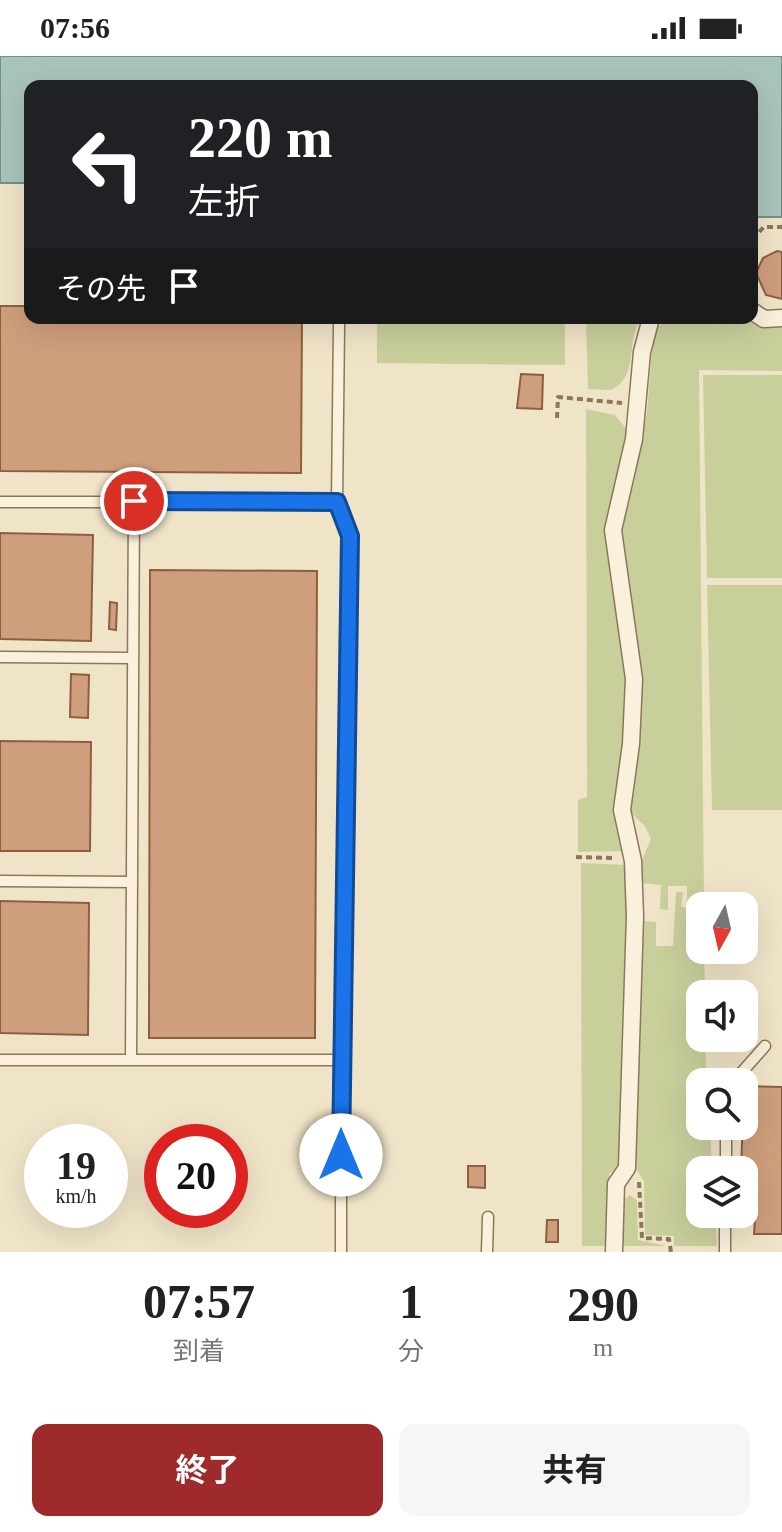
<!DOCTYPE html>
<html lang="ja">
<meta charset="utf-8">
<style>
body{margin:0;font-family:"Times New Roman","Noto Sans JP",serif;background:#f6f6f6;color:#222;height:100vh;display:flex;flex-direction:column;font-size:30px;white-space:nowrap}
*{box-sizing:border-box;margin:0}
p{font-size:26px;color:#767676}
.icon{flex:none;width:44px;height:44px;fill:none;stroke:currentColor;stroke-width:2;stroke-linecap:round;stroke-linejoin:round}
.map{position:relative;height:1196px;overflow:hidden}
.sheet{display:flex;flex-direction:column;background:#fff;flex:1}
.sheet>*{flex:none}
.hud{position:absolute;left:24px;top:24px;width:734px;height:244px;border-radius:16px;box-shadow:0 8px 32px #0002;background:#202124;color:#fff;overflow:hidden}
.needle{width:52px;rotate:188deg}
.controls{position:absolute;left:686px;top:836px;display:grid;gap:16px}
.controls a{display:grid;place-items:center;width:72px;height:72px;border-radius:16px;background:#fff;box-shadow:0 8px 32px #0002;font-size:40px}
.speed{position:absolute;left:24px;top:1068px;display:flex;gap:16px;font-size:40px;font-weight:700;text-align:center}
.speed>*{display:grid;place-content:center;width:104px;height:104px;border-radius:50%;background:#fff;box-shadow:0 8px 32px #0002;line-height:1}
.speed small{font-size:20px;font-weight:400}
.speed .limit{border:12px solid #d22;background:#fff;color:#111}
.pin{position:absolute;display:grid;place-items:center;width:68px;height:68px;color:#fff;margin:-34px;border:4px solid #fff;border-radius:50%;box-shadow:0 2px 8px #0007}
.me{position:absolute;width:88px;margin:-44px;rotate:0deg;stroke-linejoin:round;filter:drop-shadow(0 0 6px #0008)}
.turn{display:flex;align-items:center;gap:28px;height:168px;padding:0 32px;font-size:36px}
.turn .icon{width:104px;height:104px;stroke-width:2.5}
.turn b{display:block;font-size:56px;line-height:68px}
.then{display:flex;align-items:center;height:76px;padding:0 32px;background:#0003;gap:16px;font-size:30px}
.eta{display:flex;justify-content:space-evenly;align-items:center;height:136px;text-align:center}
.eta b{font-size:48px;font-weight:700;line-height:56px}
.cta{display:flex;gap:16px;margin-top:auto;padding:16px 32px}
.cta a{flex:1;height:92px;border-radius:16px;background:#9e2a2b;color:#fff;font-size:32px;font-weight:700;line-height:92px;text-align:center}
.cta a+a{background:#f6f6f6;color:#222}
.status{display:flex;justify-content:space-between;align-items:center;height:56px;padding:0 40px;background:#fff;direction:ltr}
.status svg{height:22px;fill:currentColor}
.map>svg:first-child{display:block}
.green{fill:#c9cf9b}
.water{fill:#a9c4bc;stroke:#6f938a;stroke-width:2}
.building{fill:#cf9f7d;stroke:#8d5f41;stroke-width:2}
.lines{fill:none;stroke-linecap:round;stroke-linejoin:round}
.service-casing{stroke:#8d765c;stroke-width:13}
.pedestrian-casing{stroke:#8d765c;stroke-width:19}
.path{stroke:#8d765c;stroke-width:4;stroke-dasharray:6 4;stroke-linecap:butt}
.service{stroke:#faf1dc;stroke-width:10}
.pedestrian{stroke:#faf1dc;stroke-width:16}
.route-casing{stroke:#114b97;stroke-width:20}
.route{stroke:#1a73e8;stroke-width:14}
</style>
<div class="status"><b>07:56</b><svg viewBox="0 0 49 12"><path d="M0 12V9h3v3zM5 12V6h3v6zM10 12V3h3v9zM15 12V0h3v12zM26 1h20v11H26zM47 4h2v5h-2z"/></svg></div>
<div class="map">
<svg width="782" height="1196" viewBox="0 0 782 1196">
<rect width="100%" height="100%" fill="#f0e4c8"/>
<path class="green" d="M377,262H565V309L377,307Z
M586,262H642C624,285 641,319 611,334L588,333Z
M668,262L782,263V315L699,314L704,850H700V894H704L705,938H700V982H705L707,1026H700V1070H710L712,1114H700V1158H715L717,1190H674V1180L645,1179L644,1125L633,1108L641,865L656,866V890H673L676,836H683L681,851L687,852V830H668V854L660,853L661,829L640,827L641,806L651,783L645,770L630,756L640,643L620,474L647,357L653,282L657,272Z
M703,319H782V522H707Z
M586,353L615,359L628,375L607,475L626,599V680L616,760L622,795L578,796V744L587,741Z
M707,529H782V754H712Z
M581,807L627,809L630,865L622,965L621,1108L609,1118L608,1190H582Z
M630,1139L637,1144L638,1184L667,1190H620L622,1145Z"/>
<path class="water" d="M0,0H782V161H752V30H30V127H0Z"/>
<path class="building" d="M777,195L782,196V243L766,239L756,217L763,202Z
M0,250H30V262H302L301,417L0,415Z
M521,318L543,319L542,353L517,352Z
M0,477L93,479L91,585L0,583Z
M150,514L317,515L315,982H149Z
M110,546L117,547L116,574L109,573Z
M71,618L89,619L88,662L70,661Z
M0,685L91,686L90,795H0Z
M0,845L89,847L88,979L0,977Z
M744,1030L782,1031V1178H754L755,1163L740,1162V1158H744V1114H741Z
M468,1110H485V1132L468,1131Z
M547,1164H558V1186H546Z"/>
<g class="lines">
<defs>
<path id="service" d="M339,269L337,446L350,480L341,1004V1196
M0,446H337
M0,601L132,602
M0,825L132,826
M0,1004H341
M131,1004L134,445
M733,1026L765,990
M726,1114V1070
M487,1196L488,1161
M725,1196V1158"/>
<path id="pedestrian" d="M752,255L764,263L782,262
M614,1196L616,1128L627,1112L635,860L633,805L622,754L631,688L634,623L613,474L634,383L642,296L651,262"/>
</defs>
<use href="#service" class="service-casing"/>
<use href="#pedestrian" class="pedestrian-casing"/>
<path class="path" d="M752,183L764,171H782
M557,362L558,341L622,347
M576,801L614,802
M639,1126L642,1182L669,1183L671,1196"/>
<use href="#service" class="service"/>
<use href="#pedestrian" class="pedestrian"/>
</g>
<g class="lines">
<defs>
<path id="route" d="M134,445L337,446L350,480L341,1099"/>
</defs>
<use href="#route" class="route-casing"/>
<use href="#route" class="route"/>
</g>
</svg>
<div class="controls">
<a><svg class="needle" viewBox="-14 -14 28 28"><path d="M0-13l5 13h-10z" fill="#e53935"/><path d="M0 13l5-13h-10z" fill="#767676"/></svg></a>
<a><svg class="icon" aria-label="sound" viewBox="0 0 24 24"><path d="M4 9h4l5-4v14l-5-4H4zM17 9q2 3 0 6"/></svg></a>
<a><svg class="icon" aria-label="search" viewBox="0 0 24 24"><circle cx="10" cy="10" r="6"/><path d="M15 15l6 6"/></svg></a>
<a><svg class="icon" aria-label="layers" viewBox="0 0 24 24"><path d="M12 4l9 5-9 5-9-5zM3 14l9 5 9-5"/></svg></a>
</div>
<div class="speed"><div>19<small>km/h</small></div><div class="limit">20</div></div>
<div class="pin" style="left:134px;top:445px;background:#d93025"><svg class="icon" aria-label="arrive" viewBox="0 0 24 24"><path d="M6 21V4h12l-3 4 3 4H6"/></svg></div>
<svg class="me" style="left:341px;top:1099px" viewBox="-20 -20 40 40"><circle r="19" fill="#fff"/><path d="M0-13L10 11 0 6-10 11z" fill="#1a73e8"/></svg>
<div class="hud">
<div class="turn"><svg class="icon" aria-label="left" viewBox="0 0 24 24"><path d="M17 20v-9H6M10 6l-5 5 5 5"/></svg><div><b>220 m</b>左折</div></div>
<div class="then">その先<svg class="icon" aria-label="arrive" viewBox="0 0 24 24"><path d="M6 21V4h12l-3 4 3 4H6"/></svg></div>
</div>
</div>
<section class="sheet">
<div class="eta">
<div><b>07:57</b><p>到着</p></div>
<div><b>1</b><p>分</p></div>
<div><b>290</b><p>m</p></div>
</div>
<div class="cta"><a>終了</a><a>共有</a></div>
</section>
